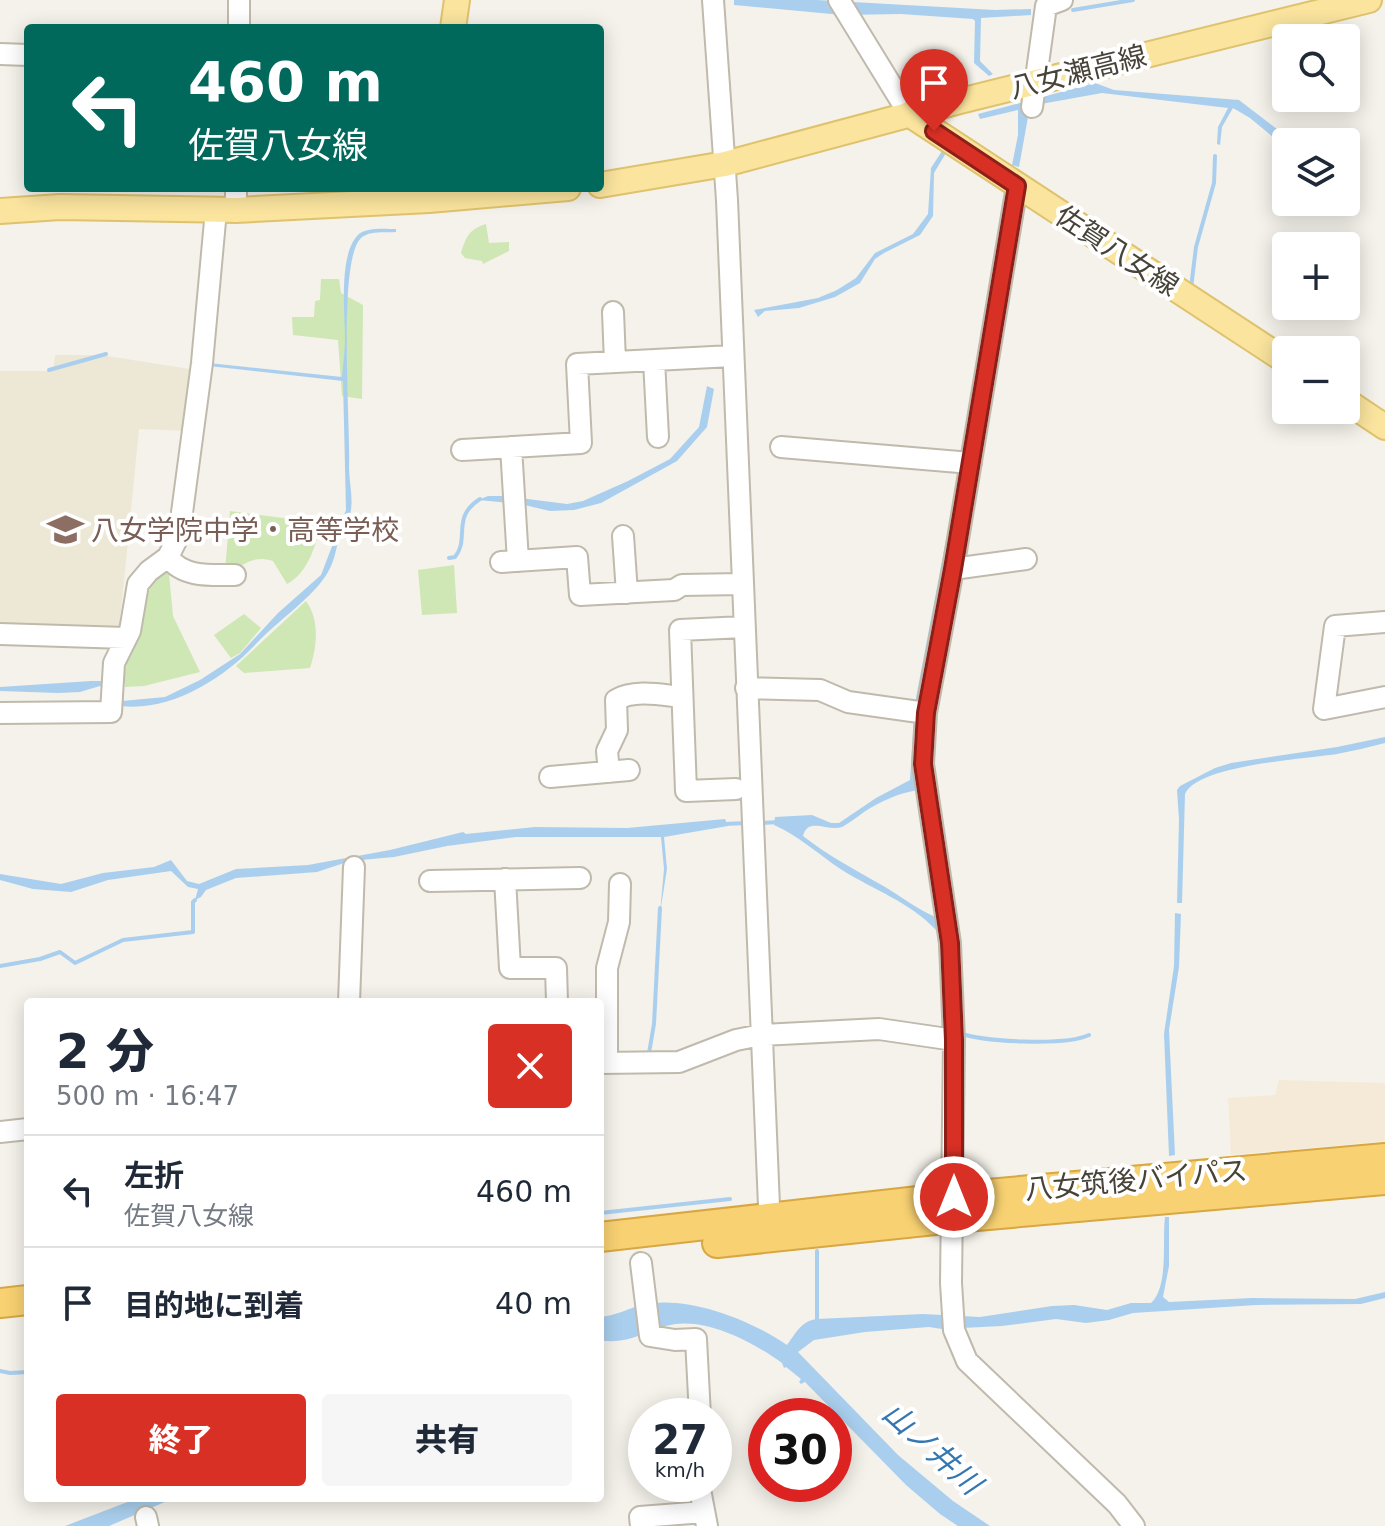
<!DOCTYPE html>
<html lang="ja">
<meta charset="utf-8">
<style>
body{margin:0;font-family:"DejaVu Sans","Noto Sans JP",sans-serif;background:#f6f6f7;color:#1f2937;height:100vh;display:flex;flex-direction:column;font-size:30px;white-space:nowrap}
*{box-sizing:border-box;margin:0}
p{font-size:26px;color:#747a83}
.icon{flex:none;width:44px;height:44px;fill:none;stroke:currentColor;stroke-width:2;stroke-linecap:round;stroke-linejoin:round}
.map{position:relative;flex:1;overflow:hidden}
.sheet{position:absolute;left:24px;top:998px;width:580px;height:504px;display:flex;flex-direction:column;background:#fff;border-radius:8px;box-shadow:0 4px 20px #0003}
.sheet>*{flex:none}
.banner{position:absolute;left:24px;top:24px;width:580px;height:168px;border-radius:8px;box-shadow:0 4px 20px #0003;background:#00695c;color:#fff;overflow:hidden}
.tools{position:absolute;left:1272px;top:24px;display:grid;gap:16px}
.tools a{display:grid;place-items:center;width:88px;height:88px;border-radius:8px;background:#fff;box-shadow:0 4px 20px #0003;font-size:40px}
.speed{position:absolute;left:628px;top:1398px;display:flex;gap:16px;font-size:40px;font-weight:700;text-align:center}
.speed>*{display:grid;place-content:center;width:104px;height:104px;border-radius:50%;background:#fff;box-shadow:0 4px 20px #0003;line-height:1}
.speed small{font-size:20px;font-weight:400}
.speed .limit{border:12px solid #d22;background:#fff;color:#111}
.pin{position:absolute;display:grid;place-items:center;width:68px;height:68px;color:#fff;margin:-82px -34px;border-radius:50% 50% 50% 0;rotate:-45deg;box-shadow:0 0 8px #0007}
.pin .icon{rotate:45deg}
.me{position:absolute;width:88px;margin:-44px;rotate:0deg;stroke-linejoin:round;filter:drop-shadow(0 0 6px #0008)}
.turn{display:flex;align-items:center;gap:28px;height:168px;padding:0 32px;font-size:36px}
.turn .icon{width:104px;height:104px;stroke-width:2.5}
.turn b{display:block;font-size:56px;line-height:68px}
.round{display:grid;place-items:center;flex:none;width:84px;height:84px;border-radius:8px;background:#f6f6f7}
.headline{display:flex;align-items:center;justify-content:space-between;height:136px;padding:0 32px}
h1{font-size:48px;font-weight:800;line-height:60px}
.primary-button{display:flex;gap:16px;margin-top:auto;padding:16px 32px}
.primary-button a{flex:1;height:92px;border-radius:8px;background:#d93025;color:#fff;font-size:32px;font-weight:800;line-height:92px;text-align:center}
.primary-button a+a{background:#f6f6f7;color:#1f2937}
ul{padding:0;list-style:none}
li{display:flex;align-items:center;gap:24px;height:112px;padding:0 32px;border-top:2px solid #e0e1e3}
li div{flex:1}
li b{display:block;font-size:30px}
li em{font-style:normal}
.map>svg:first-child{display:block}
.commercial{fill:#f5ead7}
.education{fill:#ede7d5}
.green{fill:#cee7b5}
.water{fill:#aacfee}
.lines{fill:none;stroke-linecap:round;stroke-linejoin:round}
.stream{stroke:#aacfee;stroke-width:4}
.minor-casing{stroke:#c0baad;stroke-width:24}
.major-casing{stroke:#dfc26d;stroke-width:28}
.highway-casing{stroke:#d8a741;stroke-width:32}
.minor{stroke:#fff;stroke-width:20}
.major{stroke:#fae49e;stroke-width:24}
.highway{stroke:#f8d172;stroke-width:28}
.route-casing{stroke:#8d1f18;stroke-width:20}
.route{stroke:#d93025;stroke-width:14}
.labels{text-anchor:middle;dominant-baseline:central;stroke-width:8;stroke-linejoin:round;paint-order:stroke}
.street-label{font-size:28px;fill:#484338;stroke:#fff}
.education-label{font-size:28px;fill:#785e54;stroke:#fff;text-anchor:start}
.water-label{font-size:30px;font-style:italic;fill:#3577b1;stroke:#fff}
</style>
<div class="map">
<svg width="1385" height="1526" viewBox="0 0 1385 1526">
<rect width="100%" height="100%" fill="#f4f2ea"/>
<path class="commercial" d="M1279,1080L1385,1083V1141L1231,1155L1228,1098L1275,1095Z"/>
<path class="education" d="M55,355H101L196,370L187,431L139,429L119,631L0,629V371H53Z"/>
<path class="green" d="M486,224L489,243L509,242V251L483,264L482,261L465,258L461,253C466,237 469,229 486,224Z
M321,279H339L341,293L363,305L362,399L342,396L338,340L293,335L292,317H314L315,301L320,300Z
M230,511L321,523C316,545 308,573 287,584L273,561C250,554 246,567 225,571Z
M168,564L173,616L200,672L144,686L125,687C121,663 135,649 142,626C148,603 145,580 168,564Z
M454,565L457,613L422,615L418,570Z
M306,601C320,620 317,647 310,668L244,673L236,666Z
M244,614L261,628L240,653L231,658L214,635Z"/>
<path class="water" d="M734,0H817L995,10L1031,9V15L981,18L980,61L993,74L989,76L974,63L975,21L973,19L901,14L842,15L734,5Z
M1095,83L1114,90L1239,100L1294,142H1286V148L1250,118L1233,108L1222,127L1220,145L1217,144L1218,127L1228,108L1102,93L1030,106L1019,167L1012,165L1018,135V110L980,119L978,114Z
M942,151L946,153L934,173L933,216L920,235L884,253L875,259L860,283L835,297L799,308L765,311L758,317L754,310L818,298L837,290L856,278L875,253L913,234L928,214L931,168Z
M396,229V232C385,233 370,230 361,238C337,261 351,427 349,467C349,482 354,500 350,515C348,522 344,526 341,532C336,545 336,559 328,572C315,596 276,622 255,645C223,679 170,712 121,706L122,701L165,697L200,680L240,654L278,613L321,575L346,510L343,381L209,366V363L342,377C343,364 345,351 345,339C345,313 338,253 359,234C368,227 385,229 396,229Z
M707,386L714,389L707,427L677,461L601,503L574,510L550,511L520,504L478,500L488,496H504L567,504L583,501L628,481L670,459L699,427Z
M953,503H960L917,790C897,794 881,801 864,812C857,817 849,823 842,827C828,832 808,816 803,836C827,855 852,868 878,883C900,895 916,909 938,918L941,923L945,1029L937,931C910,902 874,890 842,870C819,855 798,835 774,825L775,817L812,815L831,823H839L876,798L910,780L915,703Z
M91,681H106L104,688L100,686L80,692L58,693L0,691V687Z
M1385,737V743C1369,747 1353,751 1337,754C1305,759 1198,765 1185,794L1182,903H1177L1179,820L1177,790L1180,786L1215,768L1231,763L1337,747Z
M725,819L728,826L664,837L667,869L660,913L664,869L661,837H516L447,846L394,857L350,861L317,872L236,878L206,890L201,897L195,900L198,889L188,887L171,871L108,880L71,892L33,889L0,880V874L61,884L103,873L154,867L171,860L187,881L199,884L236,869L308,865L390,850L463,832L466,834L535,827L627,828Z
M1175,913L1181,914L1179,967L1169,1030L1175,1155L1169,1156L1164,1034L1174,966Z
M1165,1217H1169V1266L1163,1297L1169,1302L1252,1298L1355,1299L1385,1292V1298L1361,1304L1256,1305L1133,1313L1109,1320L1086,1323L1056,1319L1002,1326L942,1329L929,1327L865,1332L814,1340L798,1352L898,1455L953,1501L990,1526H958L940,1514L906,1485L805,1382L801,1384L799,1382L801,1379L786,1367L784,1368L782,1363C753,1342 703,1315 666,1326C644,1333 623,1345 600,1340V1317C615,1316 627,1309 641,1305C686,1294 751,1320 787,1345C796,1333 801,1321 817,1319L923,1314L980,1317L1052,1306L1074,1305L1107,1310L1131,1303H1151C1169,1287 1162,1240 1165,1217Z
M138,1498H174L109,1526H65Z"/>
<g class="lines">
<path class="stream" d="M1073,10L1133,0
M1191,288L1196,247L1214,183L1215,156
M49,370L106,354
M449,558L455,557C470,539 451,517 480,499
M760,823L779,822
M724,824L747,823
M0,966L40,959L60,952L75,963L123,940L193,932V902L195,900
M959,1033C984,1042 1066,1046 1089,1035
M649,1053L654,1024L660,908
M600,1213L730,1199
M817,1324V1251
M0,1371L10,1373L28,1372"/>
<defs>
<path id="minor" d="M713,0L727,200L770,1230
M839,0L909,114
M239,28V0
M0,54L28,55
M1032,107L1046,6L1062,0
M1017,186L953,569L926,713L923,764L950,943L954,1040L951,1283L954,1330L967,1361L1117,1504L1134,1526
M236,210V188
M613,312L615,362
M654,360L658,437
M511,447L518,561
M781,447L971,463
M462,450L581,443L577,364L732,356
M623,536L627,593
M168,557C183,578 212,575 235,575
M501,562L577,557L580,595L674,590L682,585L742,584
M953,569L1026,559
M1385,622L1335,626L1324,709L1385,697
M0,634L126,638
M746,688L820,690L848,702L926,713
M0,713L111,712L114,663L130,631L138,584L149,571L168,557L179,535L202,363L215,221
M609,772L607,751L617,730L616,700C634,689 662,695 682,697
M550,777L629,770
M736,789L686,791L680,630L744,627
M505,879L510,968H556L557,1002
M430,881L580,878
M349,1002L354,867
M600,1063L679,1062L736,1040L761,1035L879,1029L954,1040
M607,1063V968L619,922L620,884
M0,1132L28,1129
M641,1263L650,1336L675,1340L696,1339L700,1416
M699,1484L707,1526
M146,1517L148,1526
M641,1526L640,1517L704,1512"/>
<path id="major" d="M453,28L457,0
M909,114L1286,361
M600,185L725,164L960,101L1369,0
M0,211L60,207L236,210L429,200L568,188
M1346,401L1385,427"/>
<path id="highway" d="M600,1237L954,1197L1385,1158
M717,1243L954,1218L1385,1180
M0,1303L28,1300"/>
</defs>
<use href="#minor" class="minor-casing"/>
<use href="#major" class="major-casing"/>
<use href="#highway" class="highway-casing"/>
<use href="#minor" class="minor"/>
<use href="#major" class="major"/>
<use href="#highway" class="highway"/>
</g>
<g class="lines">
<defs>
<path id="route" d="M934,131L1017,186L953,569L926,713L923,764L950,943L954,1040V1197"/>
</defs>
<use href="#route" class="route-casing"/>
<use href="#route" class="route"/>
</g>
<defs>
<symbol id="school-bare" viewBox="-9 -9 18 18"><path d="M0-5L7-2L0 1L-7-2ZM-4 1L0 2.5L4 1V4Q0 6-4 4Z" fill="#8d6e63" stroke="#fff" stroke-width="2.5" paint-order="stroke"/></symbol>
</defs>
<g fill-rule="evenodd">
<use href="#school-bare" x="40" y="504" width="51" height="51"/>
</g>
<g class="labels">
<g class="street-label">
<text transform="translate(1078 72) rotate(-14)">八女瀬高線</text>
<text transform="translate(1117 251) rotate(33)">佐賀八女線</text>
<text transform="translate(1136 1180) rotate(-5)">八女筑後バイパス</text>
</g>
<g class="education-label">
<text x="91" y="530">八女学院中学・高等学校</text>
</g>
<g class="water-label">
<text transform="translate(932 1448) rotate(42)">山ノ井川</text>
</g>
</g>
</svg>
<div class="tools">
<a><svg class="icon" aria-label="search" viewBox="0 0 24 24"><circle cx="10" cy="10" r="6"/><path d="M15 15l6 6"/></svg></a>
<a><svg class="icon" aria-label="layers" viewBox="0 0 24 24"><path d="M12 4l9 5-9 5-9-5zM3 14l9 5 9-5"/></svg></a>
<a>+</a>
<a>−</a>
</div>
<div class="speed"><div>27<small>km/h</small></div><div class="limit">30</div></div>
<div class="pin" style="left:934px;top:131px;background:#d93025"><svg class="icon" aria-label="arrive" viewBox="0 0 24 24"><path d="M6 21V4h12l-3 4 3 4H6"/></svg></div>
<svg class="me" style="left:954px;top:1197px" viewBox="-20 -20 40 40"><circle r="17" fill="#d93025" stroke="#fff" stroke-width="3"/><path d="M0-11L8 9 0 5-8 9z" fill="#fff"/></svg>
<div class="banner">
<div class="turn"><svg class="icon" aria-label="left" viewBox="0 0 24 24"><path d="M17 20v-9H6M10 6l-5 5 5 5"/></svg><div><b>460 m</b>佐賀八女線</div></div>
</div>
<section class="sheet">
<div class="headline"><div><h1>2 分</h1><p>500 m · 16:47</p></div><a class="round" style="background:#d93025;color:#fff"><svg class="icon" aria-label="close" viewBox="0 0 24 24"><path d="M6 6l12 12M18 6L6 18"/></svg></a></div>
<ul>
<li><svg class="icon" aria-label="left" viewBox="0 0 24 24"><path d="M17 20v-9H6M10 6l-5 5 5 5"/></svg><div><b>左折</b><p>佐賀八女線</p></div><em>460 m</em></li>
<li><svg class="icon" aria-label="arrive" viewBox="0 0 24 24"><path d="M6 21V4h12l-3 4 3 4H6"/></svg><div><b>目的地に到着</b></div><em>40 m</em></li>
</ul>
<div class="primary-button"><a>終了</a><a>共有</a></div>
</section>
</div>
